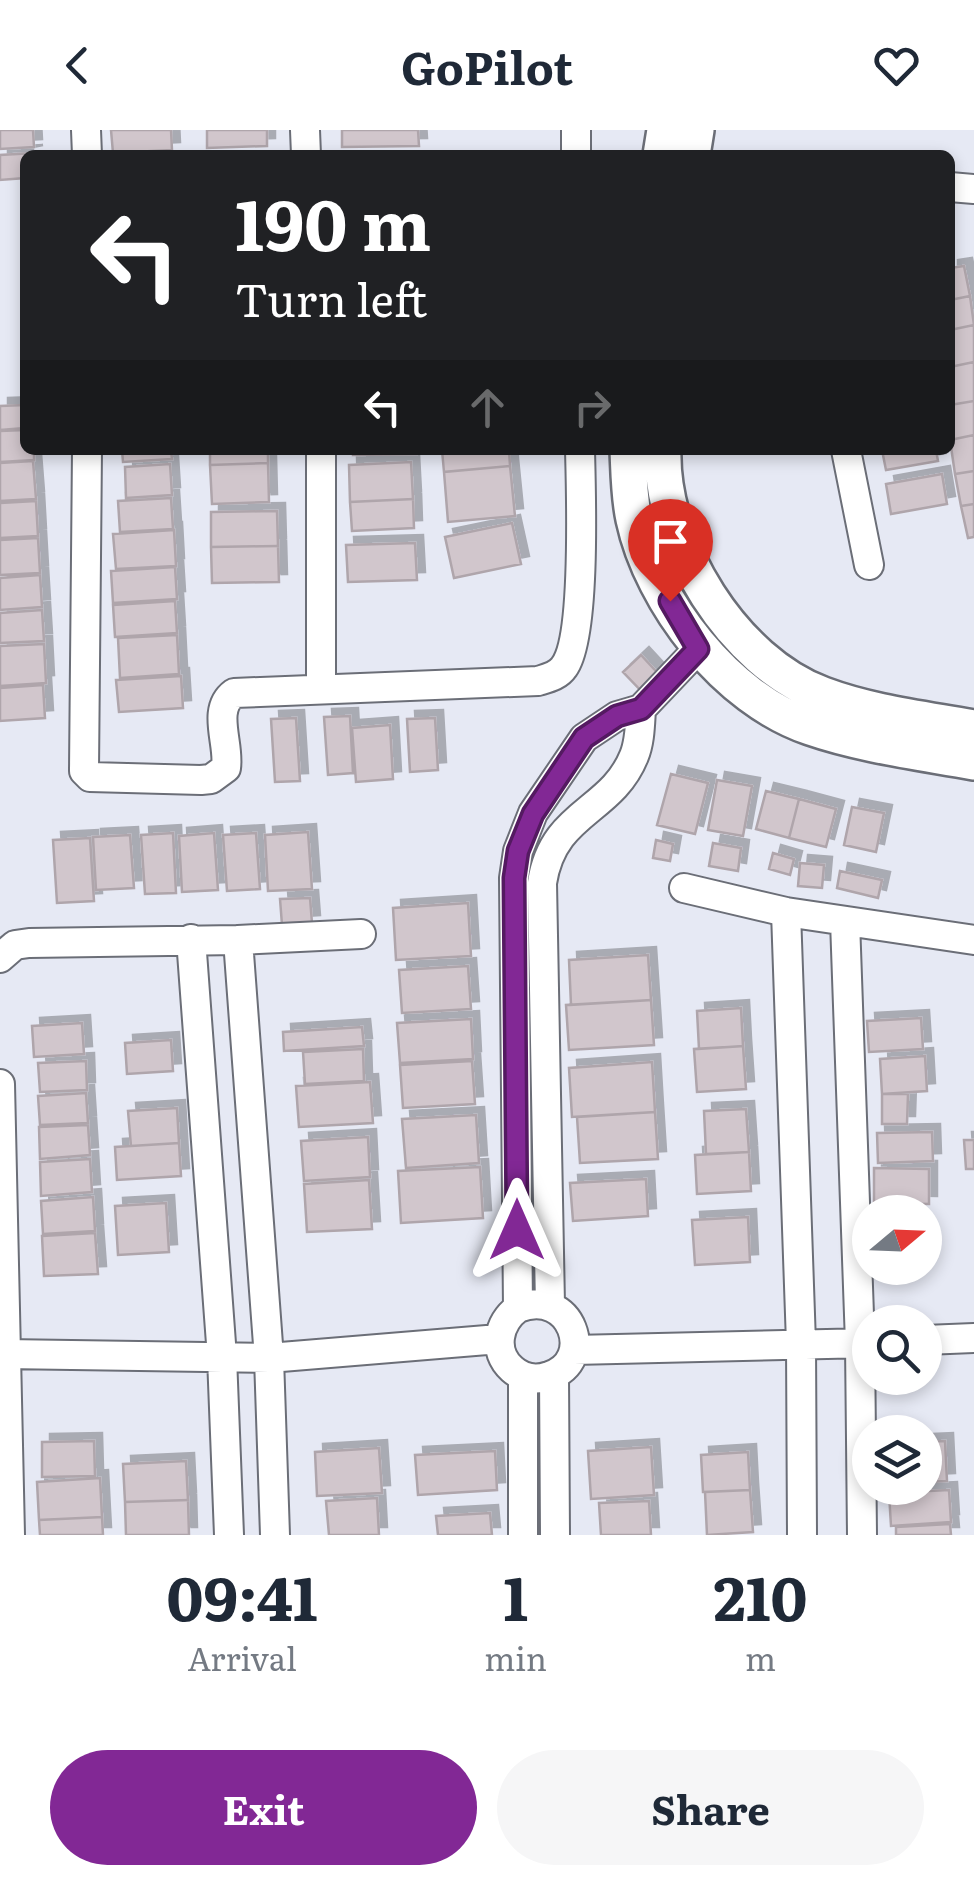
<!DOCTYPE html>
<style>
body{margin:0;font-family:Literata,serif;background:#f6f6f7;color:#1f2937;height:100vh;display:flex;flex-direction:column;font-size:38px;white-space:nowrap}
*{box-sizing:border-box;margin:0}
p{font-size:32px;color:#747a83}
.icon{flex:none;width:55px;height:55px;fill:none;stroke:currentColor;stroke-width:2;stroke-linecap:round;stroke-linejoin:round}
.map{position:relative;height:1405px;overflow:hidden}
.sheet{display:flex;flex-direction:column;background:#fff;flex:1}
.sheet>*{flex:none}
.banner{position:absolute;left:20px;top:20px;width:935px;height:305px;border-radius:15px;box-shadow:0 5px 15px #0003;background:#202124;color:#fff;overflow:hidden}
.needle{width:65px;rotate:71deg}
.tools{position:absolute;left:852px;top:1065px;display:grid;gap:20px}
.tools a{display:grid;place-items:center;width:90px;height:90px;border-radius:50%;background:#fff;box-shadow:0 5px 15px #0003;font-size:50px}
.pin{position:absolute;display:grid;place-items:center;width:85px;height:85px;color:#fff;margin:-102px -42px;border-radius:50% 50% 50% 0;rotate:-45deg;box-shadow:0 0 10px #0007}
.pin .icon{rotate:45deg}
.me{position:absolute;width:110px;margin:-55px;rotate:0deg;stroke-linejoin:round;filter:drop-shadow(0 0 8px #0008)}
.turn{display:flex;align-items:center;gap:35px;height:210px;padding:0 50px;font-size:45px}
.turn .icon{width:130px;height:130px;stroke-width:2.5}
.turn b{display:block;font-size:70px;line-height:85px}
.lanes{display:flex;align-items:center;height:95px;padding:0 50px;background:#0003;justify-content:center;gap:50px;direction:ltr}
.lanes .off{opacity:.35}
.eta{display:flex;justify-content:space-evenly;align-items:center;height:170px;text-align:center}
.eta b{font-size:60px;font-weight:700;line-height:70px}
.button{display:flex;gap:20px;margin-top:auto;padding:20px 50px}
.button a{flex:1;height:115px;border-radius:60px;background:#822895;color:#fff;font-size:40px;font-weight:700;line-height:115px;text-align:center}
.button a+a{background:#f6f6f7;color:#1f2937}
header{display:flex;justify-content:space-between;align-items:center;height:130px;padding:0 50px;background:#fff;font-size:45px;font-weight:700}
.map>svg:first-child{display:block}
.building{fill:#d1c6cc;stroke:#afa5ab;stroke-width:2.5;filter:url(#shadow)}
.lines{fill:none;stroke-linecap:round;stroke-linejoin:round}
.minor-casing{stroke:#6b6e77;stroke-width:32}
.tertiary-casing{stroke:#6b6e77;stroke-width:40}
.minor{stroke:#fff;stroke-width:28}
.tertiary{stroke:#fff;stroke-width:35}
.route-casing{stroke:#541a61;stroke-width:25}
.route{stroke:#822895;stroke-width:18}
</style>
<header><svg class="icon" aria-label="back" viewBox="0 0 24 24"><path d="M15 5l-7 7 7 7"/></svg>GoPilot<svg class="icon" aria-label="heart" viewBox="0 0 24 24"><path d="M12 20l-8-8c-3-5 5-10 8-4 3-6 11-1 8 4z"/></svg></header>
<div class="map">
<svg width="974" height="1405" viewBox="0 0 974 1405">
<defs>
<filter id="shadow"><feDropShadow dx="8" dy="-8" stdDeviation="0" flood-color="#0004"/></filter>
</defs>
<rect width="100%" height="100%" fill="#e6e9f4"/>
<path class="building" d="M0,0H33L34,17L0,19Z
M111,0H171L172,20L113,23Z
M207,0H267V16L207,18Z
M342,0H418L419,16L342,17Z
M35,23L25,25V48L0,50V25Z
M964,136L970,166L950,170V138Z
M970,166L974,195L950,200V170Z
M974,195V232L950,237V200Z
M974,232V271L950,275V237Z
M974,271V305L950,310V275Z
M25,275V298L0,300V276Z
M25,300V320H34V330L0,332V301Z
M974,305V341L955,344L950,310Z
M122,320H171L172,329L123,332Z
M210,320H268V333L210,335Z
M353,320H415L416,324L353,325Z
M442,320H509L510,336L444,342Z
M882,320H936L938,331L886,340Z
M33,331L36,369L0,371V333Z
M411,332L413,369L350,372L349,335Z
M268,333L269,372L212,374L210,335Z
M170,334L172,365L126,368L125,337Z
M510,336L515,386L448,392L444,342Z
M974,341V374L961,376L955,344Z
M942,344L947,374L891,384L886,354Z
M171,368L173,399L120,402L118,371Z
M413,369L414,398L352,401L350,372Z
M36,371L38,406L0,408V373Z
M974,374V407L968,408L961,376Z
M277,381L278,416L211,417V382Z
M512,393L521,434L454,448L445,407Z
M174,400L176,436L116,439L113,404Z
M38,408L40,443L0,445V410Z
M415,413L417,450L348,452L346,415Z
M278,416L279,452L212,453L211,417Z
M175,437L177,469L113,473L111,441Z
M40,445L42,477L0,480V448Z
M175,471L177,503L115,507L113,475Z
M42,480L44,511L0,513V483Z
M177,505L179,544L120,548L118,508Z
M44,514L46,553L0,556V516Z
M641,525L664,550L647,567L623,542Z
M181,546L183,578L119,582L116,550Z
M43,555L45,588L0,591V558Z
M350,586L353,643L328,645L324,587Z
M296,588L300,651L275,652L271,589Z
M435,588L438,640L410,642L407,589Z
M390,595L393,649L356,652L352,598Z
M671,644L708,653L695,704L657,695Z
M717,650L752,656L743,706L708,700Z
M766,661L799,669L789,708L756,699Z
M799,669L836,679L826,717L789,708Z
M852,677L884,683L876,722L844,715Z
M308,702L312,759L268,761L265,705Z
M173,703L176,763L145,764L141,705Z
M214,703L218,760L182,762L179,706Z
M256,703L260,759L227,761L223,705Z
M130,705L134,758L96,760L93,707Z
M90,708L94,771L57,773L53,710Z
M656,710L673,714L670,731L653,728Z
M713,713L741,718L738,741L709,736Z
M773,723L794,729L790,745L769,739Z
M800,733L824,735L822,758L798,756Z
M840,741L882,750L878,768L837,758Z
M310,768L312,793L282,795L280,769Z
M468,773L471,826L396,830L393,778Z
M648,825L651,870L571,875L569,830Z
M468,836L471,879L402,883L399,840Z
M651,870L654,915L569,920L566,875Z
M741,878L743,916L699,919L697,881Z
M921,888L923,919L869,922L867,891Z
M471,889L473,929L400,933L397,893Z
M82,893L84,924L34,927L32,896Z
M362,897L364,916L284,921L283,902Z
M171,910L173,941L127,944L125,913Z
M743,916L746,959L697,962L694,919Z
M363,919L364,951L305,954L303,922Z
M925,926L927,961L882,964L880,929Z
M86,931L87,960L40,962L38,933Z
M472,931L475,974L403,978L400,935Z
M652,932L655,982L572,987L569,938Z
M370,952L373,993L299,997L296,956Z
M86,963L88,993L40,995L38,966Z
M882,964H908L907,994H882Z
M177,978L179,1013L131,1016L128,981Z
M746,979L749,1022L706,1024L704,981Z
M655,982L658,1029L580,1033L577,987Z
M476,985L479,1033L406,1038L402,989Z
M88,995L90,1025L40,1029L39,997Z
M932,1002L933,1031L878,1033L877,1003Z
M368,1007L370,1047L304,1051L301,1011Z
M964,1010H974V1039H966Z
M179,1013L181,1046L117,1050L115,1017Z
M749,1022L751,1061L697,1064L695,1025Z
M90,1029L92,1062L41,1066L40,1032Z
M480,1037L483,1088L401,1093L398,1041Z
M874,1038L929,1039V1074L874,1073Z
M646,1049L648,1086L573,1091L570,1053Z
M369,1050L372,1099L307,1102L304,1054Z
M93,1067L95,1101L43,1104L41,1071Z
M166,1073L169,1122L118,1125L115,1076Z
M748,1087L750,1132L695,1135L692,1090Z
M95,1103L98,1144L44,1146L42,1106Z
M94,1311L95,1346L42,1347V1312Z
M945,1311L947,1351L925,1352V1312Z
M651,1317L654,1365L591,1369L588,1321Z
M379,1318L382,1363L317,1366L315,1322Z
M495,1321L497,1360L418,1365L415,1325Z
M748,1322L750,1360L703,1362L701,1325Z
M186,1331L188,1370L125,1372L123,1334Z
M100,1348L102,1387L39,1390L37,1352Z
M750,1360L753,1402L707,1405L705,1362Z
M949,1360L951,1392L891,1396L889,1363Z
M377,1368L379,1405H329L326,1371Z
M188,1370L189,1405H126L125,1372Z
M649,1371L651,1405H601L599,1373Z
M490,1383L492,1405H438L436,1386Z
M102,1387L103,1405H40L39,1390Z
M950,1394L951,1405H896V1397Z"/>
<g class="lines">
<defs>
<path id="minor" d="M86,0L87,25
M305,0L306,25
M576,0V25
M950,57L974,59
M87,320L84,641L90,647L201,650L211,649L226,638C230,614 211,580 234,563L538,551C548,548 558,546 564,537C586,508 581,361 580,320
M321,320V558
M846,320L869,435
M684,758L786,782L974,810
M786,782L801,1213L802,1405
M845,791L860,1213L862,1405
M191,809L222,1227L229,1405
M238,810L269,1228L275,1405
M0,828L15,815L29,813L238,810L361,804
M0,954L10,1405
M550,1175L542,753C553,681 611,683 634,626C640,612 640,594 641,579
M518,1178C572,1157 597,1231 549,1246C536,1251 522,1248 512,1239C492,1221 498,1193 518,1178L514,748L518,721L533,683L584,608L617,586L641,579L698,519
M925,1210L974,1208
M574,1220L870,1213
M5,1224L269,1228L499,1209
M554,1245L555,1405
M523,1246V1405"/>
<path id="tertiary" d="M661,25L665,0
M692,25L696,0
M628,320C629,342 629,367 634,389C652,473 727,569 810,597C862,615 919,622 974,632
M663,320C660,414 733,532 823,565C871,583 924,589 974,598"/>
</defs>
<use href="#minor" class="minor-casing"/>
<use href="#tertiary" class="tertiary-casing"/>
<use href="#minor" class="minor"/>
<use href="#tertiary" class="tertiary"/>
</g>
<g class="lines">
<defs>
<path id="route" d="M517,1100L514,748L518,721L533,684L584,608L617,586L641,579L698,519L670,471"/>
</defs>
<use href="#route" class="route-casing"/>
<use href="#route" class="route"/>
</g>
</svg>
<div class="tools">
<a><svg class="needle" viewBox="-14 -14 28 28"><path d="M0-13l5 13h-10z" fill="#e53935"/><path d="M0 13l5-13h-10z" fill="#747a83"/></svg></a>
<a><svg class="icon" aria-label="search" viewBox="0 0 24 24"><circle cx="10" cy="10" r="6"/><path d="M15 15l6 6"/></svg></a>
<a><svg class="icon" aria-label="layers" viewBox="0 0 24 24"><path d="M12 4l9 5-9 5-9-5zM3 14l9 5 9-5"/></svg></a>
</div>
<div class="pin" style="left:670px;top:471px;background:#d93025"><svg class="icon" aria-label="arrive" viewBox="0 0 24 24"><path d="M6 21V4h12l-3 4 3 4H6"/></svg></div>
<svg class="me" style="left:517px;top:1100px" viewBox="-20 -20 40 40"><path d="M0-17L14 15 0 8-14 15z" fill="#822895" stroke="#fff" stroke-width="4"/></svg>
<div class="banner">
<div class="turn"><svg class="icon" aria-label="left" viewBox="0 0 24 24"><path d="M17 20v-9H6M10 6l-5 5 5 5"/></svg><div><b>190 m</b>Turn left</div></div>
<div class="lanes"><svg class="icon" aria-label="left" viewBox="0 0 24 24"><path d="M17 20v-9H6M10 6l-5 5 5 5"/></svg><svg class="icon off" aria-label="ahead" viewBox="0 0 24 24"><path d="M12 20V5M6 11l6-6 6 6"/></svg><svg class="icon off" aria-label="right" viewBox="0 0 24 24"><path d="M7 20v-9h11M14 6l5 5-5 5"/></svg></div>
</div>
</div>
<section class="sheet">
<div class="eta">
<div><b>09:41</b><p>Arrival</p></div>
<div><b>1</b><p>min</p></div>
<div><b>210</b><p>m</p></div>
</div>
<div class="button"><a>Exit</a><a>Share</a></div>
</section>
